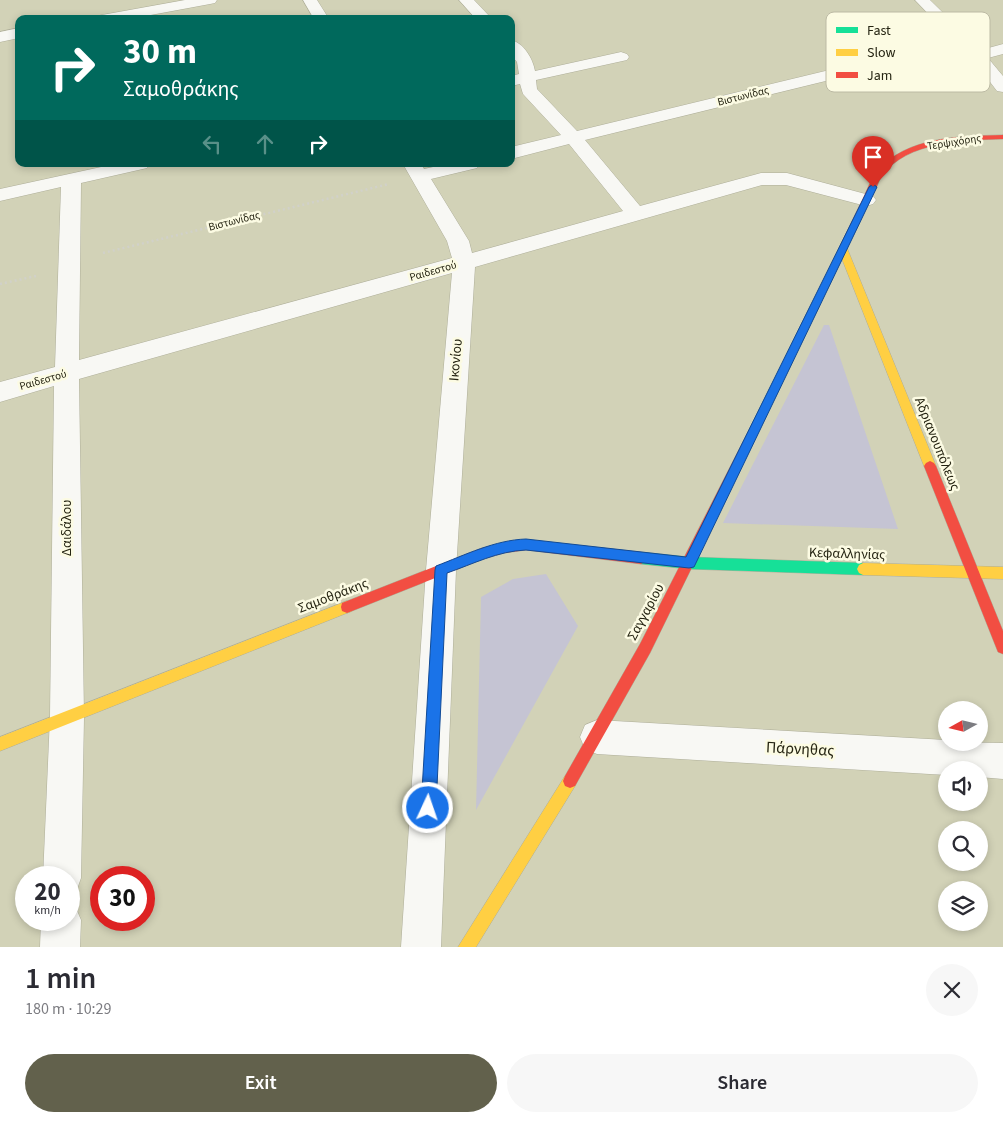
<!DOCTYPE html>
<meta charset="utf-8">
<style>
body{margin:0;font-family:"Source Sans 3",sans-serif;background:#f7f7f7;color:#2b2b33;height:100vh;display:flex;flex-direction:column;font-size:19px;white-space:nowrap}
*{box-sizing:border-box;margin:0}
p{font-size:16px;color:#7c7c81}
.icon{flex:none;width:28px;height:28px;fill:none;stroke:currentColor;stroke-width:2;stroke-linecap:round;stroke-linejoin:round}
.map{position:relative;height:947px;overflow:hidden}
.sheet{display:flex;flex-direction:column;background:#fff;flex:1}
.sheet>*{flex:none}
.banner{position:absolute;left:15px;top:15px;width:500px;height:152px;border-radius:10px;box-shadow:0 2px 8px #0003;background:#00695c;color:#fff;overflow:hidden}
.needle{width:32px;rotate:262deg}
.controls{position:absolute;left:938px;top:701px;display:grid;gap:10px}
.controls a{display:grid;place-items:center;width:50px;height:50px;border-radius:50%;background:#fff;box-shadow:0 2px 8px #0003;font-size:25px}
.speed{position:absolute;left:15px;top:866px;display:flex;gap:10px;font-size:25px;font-weight:700;text-align:center}
.speed>*{display:grid;place-content:center;width:65px;height:65px;border-radius:50%;background:#fff;box-shadow:0 2px 8px #0003;line-height:1}
.speed small{font-size:12px;font-weight:400}
.speed .limit{border:8px solid #d22;background:#fff;color:#111}
.pin{position:absolute;display:grid;place-items:center;width:42px;height:42px;color:#fff;margin:-51px -21px;border-radius:50% 50% 50% 0;rotate:-45deg;box-shadow:0 0 5px #0007}
.pin .icon{rotate:45deg}
.me{position:absolute;width:55px;margin:-28px;rotate:3deg;stroke-linejoin:round;filter:drop-shadow(0 0 4px #0008)}
.turn{display:flex;align-items:center;gap:18px;height:105px;padding:0 25px;font-size:22px}
.turn .icon{width:65px;height:65px;stroke-width:2.5}
.turn b{display:block;font-size:35px;line-height:42px}
.lanes{display:flex;align-items:center;height:48px;padding:0 25px;background:#0003;justify-content:center;gap:25px;direction:ltr}
.lanes .off{opacity:.35}
.round{display:grid;place-items:center;flex:none;width:52px;height:52px;border-radius:26px;background:#f7f7f7}
.overview{display:flex;align-items:center;justify-content:space-between;height:85px;padding:0 25px}
h1{font-size:30px;font-weight:600;line-height:38px}
.primary-button{display:flex;gap:10px;margin-top:auto;padding:10px 25px}
.primary-button a{flex:1;height:58px;border-radius:30px;background:#62614c;color:#fff;font-size:20px;font-weight:600;line-height:58px;text-align:center}
.primary-button a+a{background:#f7f7f7;color:#2b2b33}
.map>svg:first-child{display:block}
.green{fill:#c5c4d3}
.lines{fill:none;stroke-linecap:round;stroke-linejoin:round}
.street-casing{stroke:#aeae99;stroke-width:1}
.fast-casing{stroke:#aeae99;stroke-width:1}
.slow-casing{stroke:#aeae99;stroke-width:1}
.jam-casing{stroke:#aeae99;stroke-width:1}
.path{stroke:#d1d1c9;stroke-width:2.5;stroke-dasharray:2 3;stroke-linecap:butt}
.street{fill:#f8f8f4;fill-rule:evenodd}
.fast{fill:#16e098;fill-rule:evenodd}
.slow{fill:#ffcf43;fill-rule:evenodd}
.jam{fill:#f24e42;fill-rule:evenodd}
.route{fill:#1a73e8;stroke:#114b97}
.labels{text-anchor:middle;dominant-baseline:central;stroke-width:5;stroke-linejoin:round;paint-order:stroke}
.far-street-label{font-size:11px;fill:#252412;stroke:#fcfbe3}
.street-label{font-size:14px;fill:#252412;stroke:#fcfbe3}
.near-street-label{font-size:16px;fill:#252412;stroke:#fcfbe3}
.key{fill:#fcfbe3;stroke:#bcbaa4;stroke-width:1}
.key-label{font-size:14px;fill:#252412}
</style>
<div class="map">
<svg width="1003" height="947" viewBox="0 0 1003 947">
<rect width="100%" height="100%" fill="#d2d2b7"/>
<path class="green" d="M824,325H829L898,529L723,523Z
M546,574L578,626L476,810L481,597L513,579Z"/>
<g class="lines">
<defs>
<path id="street" d="M185,0H217L215,3L210,4L129,19H95L97,16L102,15Z
M303,0H317L329,19H314Z
M459,0H474L492,19H476Z
M915,0H930L981,50L1003,44V54L988,58L1003,76V92L997,91L974,61L846,76L585,140L640,206L761,173H787L873,196L876,200L873,204L866,206L786,185H762L475,267L456,570L441,947H401L426,570L452,273L79,379L84,717L81,878L76,892L69,895V878H43L50,717L54,386L0,402V382L55,367L61,187L0,201V189L115,164H149L147,168L81,183L79,360L452,258L447,241L403,164H421L424,169L447,164H479L477,168L431,179L469,241L472,253L623,211L569,144L511,159V147L561,135L523,94L520,84L511,86V76L519,74L517,62L511,55V40C524,43 533,59 535,71L621,52L627,54L629,57L627,60L536,80L537,89L577,131L846,66L966,53Z
M19,28V38L0,42V32Z
M597,720L946,740V742L1003,743V779L979,777V770H946V775L597,754L585,749L580,737L585,725Z
M69,903L75,906L81,920L80,947H40L41,920H69Z"/>
<path id="fast" d="M641,552L689,557L863,563L867,565L869,569L867,573L863,575L689,569L641,564L637,562L635,558L637,554Z"/>
<path id="slow" d="M843,245L847,248L936,466L934,469H926L924,466L842,259L762,425L758,426L753,422L839,248Z
M863,563L1003,567V579L863,575L859,573L857,569L859,565Z
M347,601L352,603L353,607L352,611L0,751V737Z
M570,774L575,776L577,781L575,786L476,947H458L565,776Z"/>
<path id="jam" d="M1003,135V139C966,140 906,141 882,176C878,182 876,190 872,196C864,213 856,231 847,248L846,250H840L839,248C847,231 856,213 864,196C868,188 871,179 877,172C905,136 962,136 1003,135Z
M758,418L763,422L650,653L575,786L570,788L565,786L563,781L565,776L640,644L753,422Z
M930,461L934,463L936,466L1003,631V654L998,652L996,647L924,466L926,463Z
M526,540L641,552L645,554L647,558L645,562L641,564L526,550L504,553L483,559L347,613L342,611L341,607L342,603L482,548L504,543Z"/>
</defs>
<use href="#street" class="street-casing"/>
<use href="#fast" class="fast-casing"/>
<use href="#slow" class="slow-casing"/>
<use href="#jam" class="jam-casing"/>
<path class="path" d="M103,253L389,184
M0,284L36,276"/>
<use href="#street" class="street"/>
<use href="#fast" class="fast"/>
<use href="#slow" class="slow"/>
<use href="#jam" class="jam"/>
</g>
<path class="route" d="M873,184L877,187L694,567L689,568L526,550C498,551 473,564 447,573L436,808L434,813L428,816L423,813L421,808L435,570L436,566C465,555 495,540 526,539L686,557L869,187Z"/>
<g class="labels">
<g class="far-street-label">
<text transform="translate(743 96) rotate(-14)">Βιστωνίδας</text>
<text transform="translate(954 142) rotate(-9)">Τερψιχόρης</text>
<text transform="translate(234 221) rotate(-14)">Βιστωνίδας</text>
<text transform="translate(433 271) rotate(-16)">Ραιδεστού</text>
<text transform="translate(43 380) rotate(-16)">Ραιδεστού</text>
</g>
<g class="street-label">
<text transform="translate(456 360) rotate(-85)">Ικονίου</text>
<text transform="translate(937 444) rotate(68)">Αδριανουπόλεως</text>
<text transform="translate(67 528) rotate(-90)">Δαιδάλου</text>
<text transform="translate(847 554) rotate(2)">Κεφαλληνίας</text>
<text transform="translate(333 596) rotate(-21)">Σαμοθράκης</text>
<text transform="translate(646 612) rotate(-62)">Σαγγαρίου</text>
</g>
<g class="near-street-label">
<text transform="translate(800 749) rotate(3)">Πάρνηθας</text>
</g>
</g>
<rect x="826" y="12" width="164" height="80" rx="8" class="key"/>
<rect x="836" y="27" width="22" height="6" fill="#16e098"/>
<rect x="836" y="49" width="22" height="7" fill="#ffcf43"/>
<rect x="836" y="72" width="22" height="6" fill="#f24e42"/>
<g class="key-label">
<text x="867" y="35">Fast</text>
<text x="867" y="57">Slow</text>
<text x="867" y="80">Jam</text>
</g>
</svg>
<div class="controls">
<a><svg class="needle" viewBox="-14 -14 28 28"><path d="M0-13l5 13h-10z" fill="#e53935"/><path d="M0 13l5-13h-10z" fill="#7c7c81"/></svg></a>
<a><svg class="icon" aria-label="sound" viewBox="0 0 24 24"><path d="M4 9h4l5-4v14l-5-4H4zM17 9q2 3 0 6"/></svg></a>
<a><svg class="icon" aria-label="search" viewBox="0 0 24 24"><circle cx="10" cy="10" r="6"/><path d="M15 15l6 6"/></svg></a>
<a><svg class="icon" aria-label="layers" viewBox="0 0 24 24"><path d="M12 4l9 5-9 5-9-5zM3 14l9 5 9-5"/></svg></a>
</div>
<div class="speed"><div>20<small>km/h</small></div><div class="limit">30</div></div>
<div class="pin" style="left:873px;top:187px;background:#d93025"><svg class="icon" aria-label="arrive" viewBox="0 0 24 24"><path d="M6 21V4h12l-3 4 3 4H6"/></svg></div>
<svg class="me" style="left:428px;top:808px" viewBox="-20 -20 40 40"><circle r="17" fill="#1a73e8" stroke="#fff" stroke-width="3"/><path d="M0-11L8 9 0 5-8 9z" fill="#fff"/></svg>
<div class="banner">
<div class="turn"><svg class="icon" aria-label="right" viewBox="0 0 24 24"><path d="M7 20v-9h11M14 6l5 5-5 5"/></svg><div><b>30 m</b>Σαμοθράκης</div></div>
<div class="lanes"><svg class="icon off" aria-label="left" viewBox="0 0 24 24"><path d="M17 20v-9H6M10 6l-5 5 5 5"/></svg><svg class="icon off" aria-label="ahead" viewBox="0 0 24 24"><path d="M12 20V5M6 11l6-6 6 6"/></svg><svg class="icon" aria-label="right" viewBox="0 0 24 24"><path d="M7 20v-9h11M14 6l5 5-5 5"/></svg></div>
</div>
</div>
<section class="sheet">
<div class="overview"><div><h1>1 min</h1><p>180 m · 10:29</p></div><a class="round"><svg class="icon" aria-label="close" viewBox="0 0 24 24"><path d="M6 6l12 12M18 6L6 18"/></svg></a></div>
<div class="primary-button"><a>Exit</a><a>Share</a></div>
</section>
